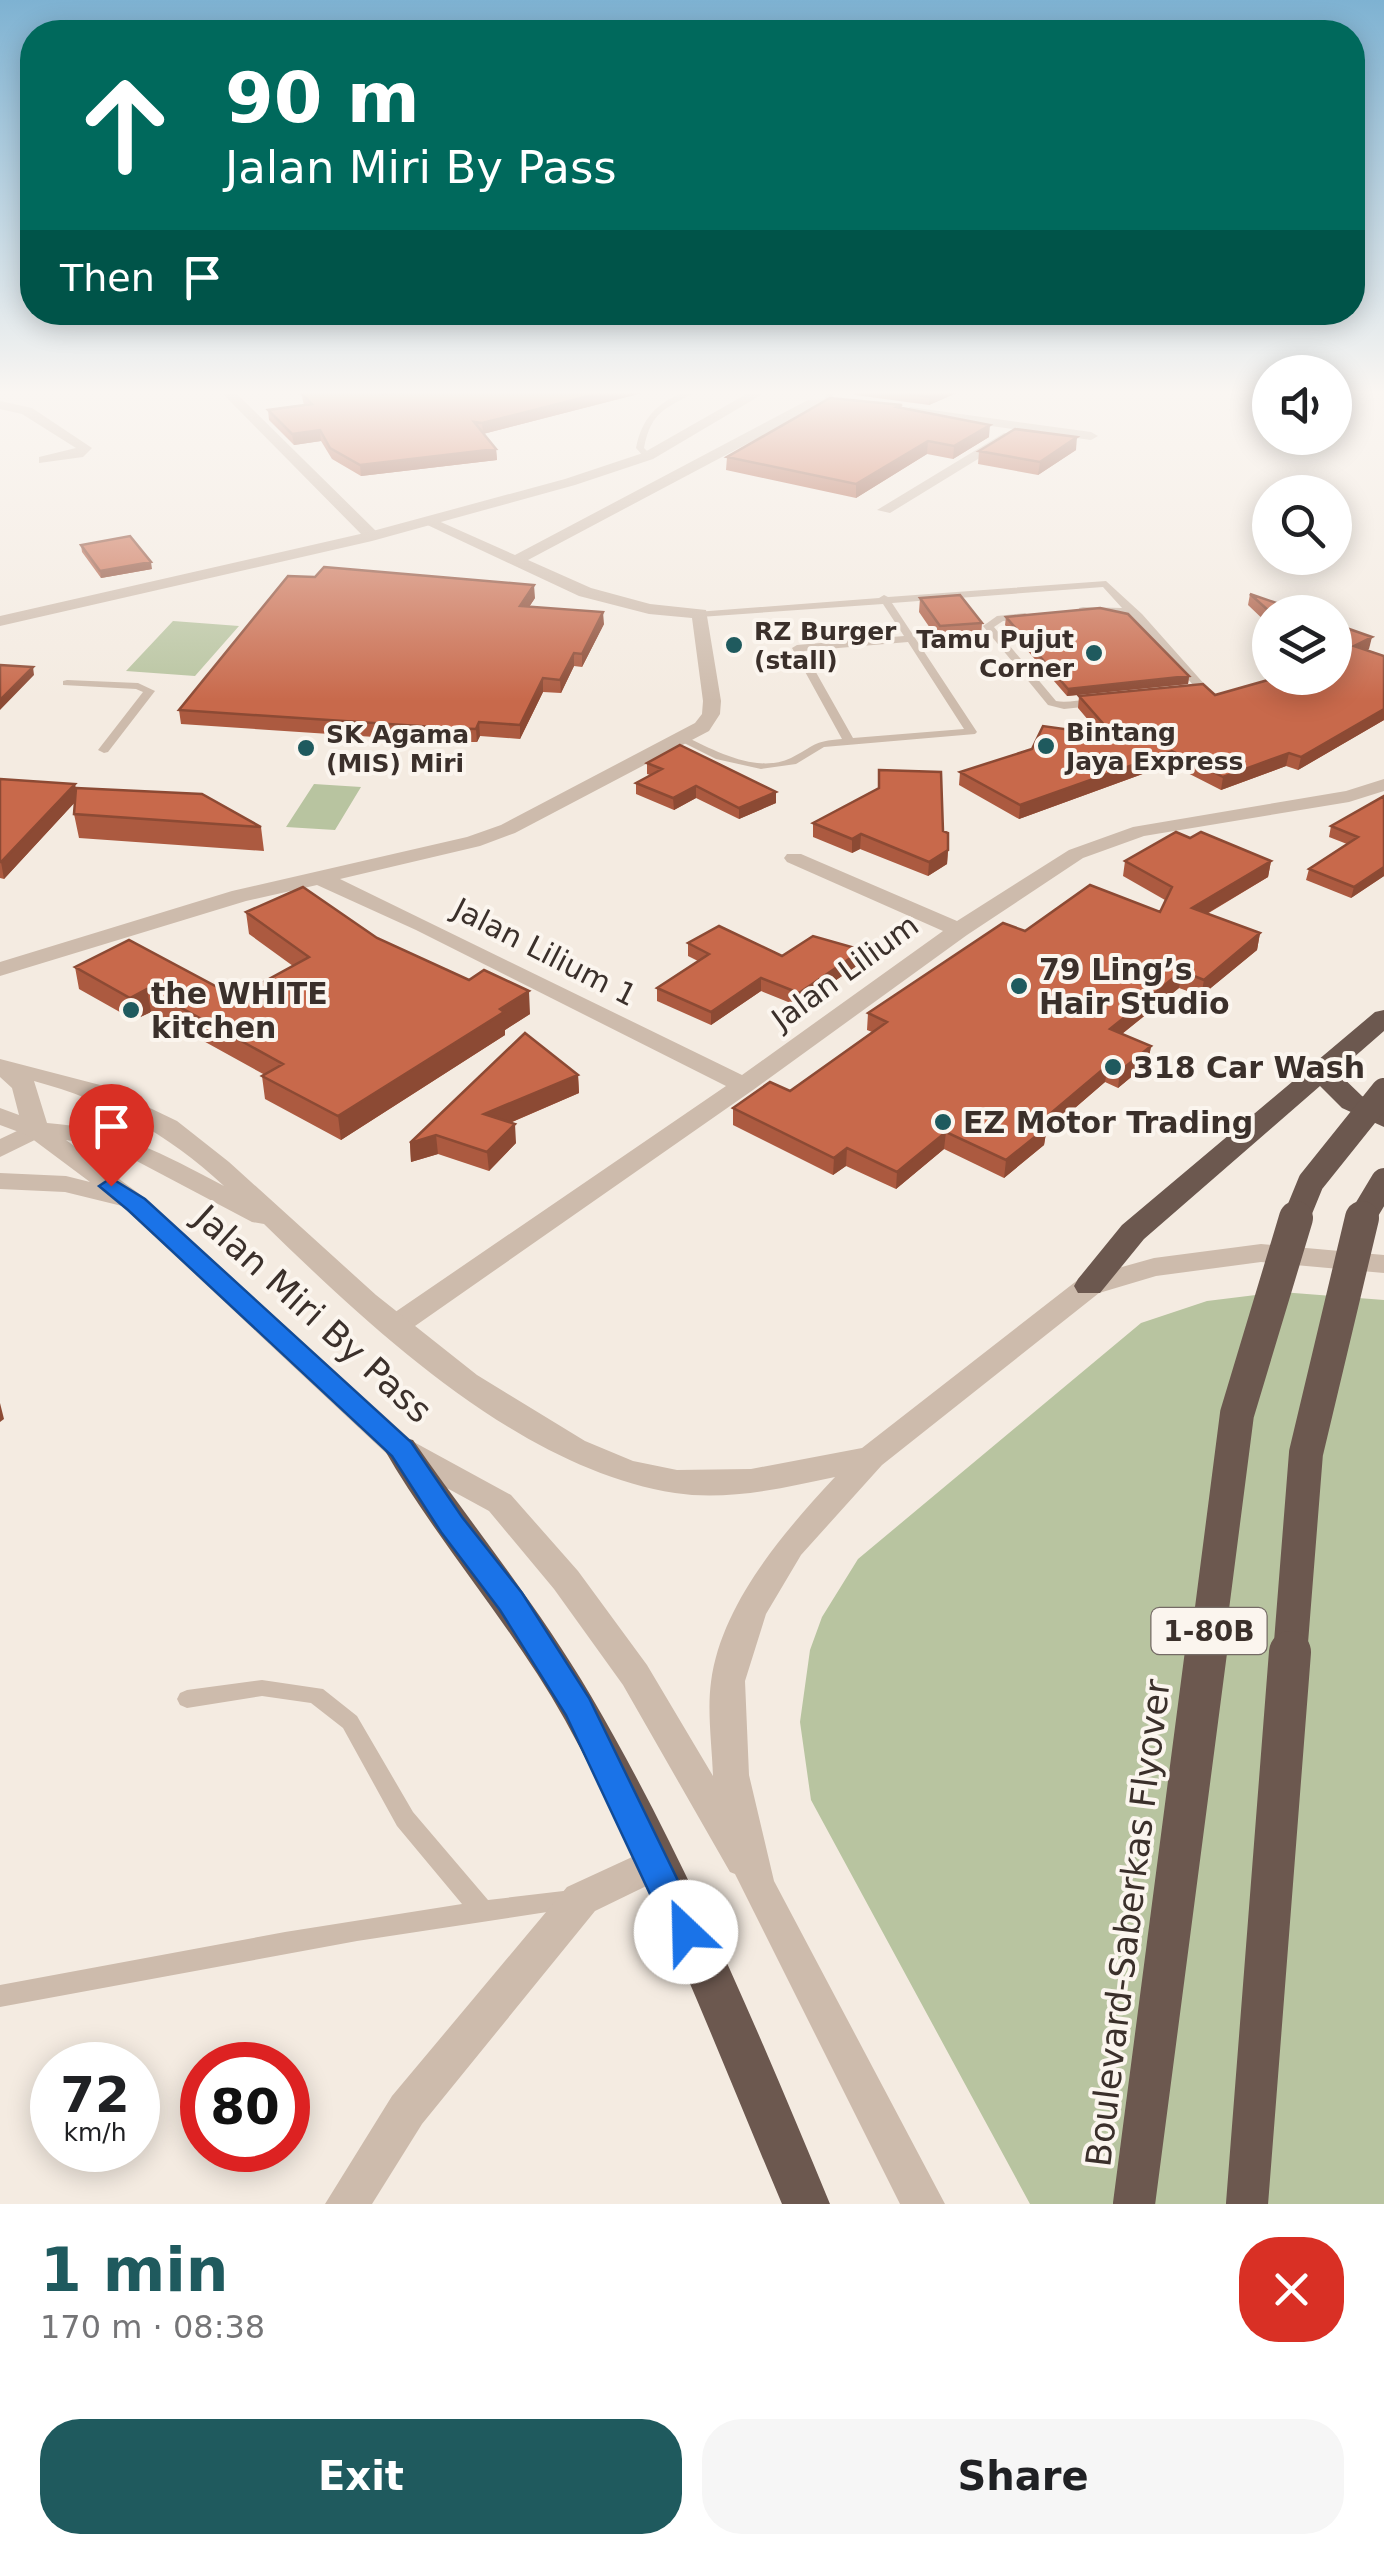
<!DOCTYPE html>
<meta charset="utf-8">
<style>
body{margin:0;font-family:"DejaVu Sans",sans-serif;background:#f6f6f6;color:#202124;height:100vh;display:flex;flex-direction:column;font-size:38px;white-space:nowrap}
*{box-sizing:border-box;margin:0}
p{font-size:32px;color:#757577}
.icon{flex:none;width:55px;height:55px;fill:none;stroke:currentColor;stroke-width:2;stroke-linecap:round;stroke-linejoin:round}
.map{position:relative;height:2204px;overflow:hidden}
.side{display:flex;flex-direction:column;background:#fff;flex:1}
.side>*{flex:none}
.top-card{position:absolute;left:20px;top:20px;width:1345px;height:305px;border-radius:40px;box-shadow:0 5px 25px #0003;background:#00695c;color:#fff;overflow:hidden}
.buttons{position:absolute;left:1252px;top:355px;display:grid;gap:20px}
.buttons a{display:grid;place-items:center;width:100px;height:100px;border-radius:50%;background:#fff;box-shadow:0 5px 25px #0003;font-size:50px}
.speed{position:absolute;left:30px;top:2042px;display:flex;gap:20px;font-size:50px;font-weight:700;text-align:center}
.speed>*{display:grid;place-content:center;width:130px;height:130px;border-radius:50%;background:#fff;box-shadow:0 5px 25px #0003;line-height:1}
.speed small{font-size:25px;font-weight:400}
.speed .limit{border:15px solid #d22;background:#fff;color:#111}
.pin{position:absolute;display:grid;place-items:center;width:85px;height:85px;color:#fff;margin:-102px -42px;border-radius:50% 50% 50% 0;rotate:-45deg;box-shadow:0 0 10px #0007}
.pin .icon{rotate:45deg}
.me{position:absolute;width:110px;margin:-55px;rotate:336deg;stroke-linejoin:round;filter:drop-shadow(0 0 8px #0008)}
.turn{display:flex;align-items:center;gap:35px;height:210px;padding:0 40px;font-size:45px}
.turn .icon{width:130px;height:130px;stroke-width:2.5}
.turn b{display:block;font-size:70px;line-height:85px}
.then{display:flex;align-items:center;height:95px;padding:0 40px;background:#0003;gap:20px;font-size:38px}
.round{display:grid;place-items:center;flex:none;width:105px;height:105px;border-radius:40px;background:#f6f6f6}
.headline{display:flex;align-items:center;justify-content:space-between;height:170px;padding:0 40px}
h1{font-size:60px;font-weight:800;line-height:75px;color:#1f5a5e}
.cta{display:flex;gap:20px;margin-top:auto;padding:20px 40px}
.cta a{flex:1;height:115px;border-radius:40px;background:#1f5a5e;color:#fff;font-size:40px;font-weight:800;line-height:115px;text-align:center}
.cta a+a{background:#f6f6f6;color:#202124}
.map>svg:first-child{display:block}
.green{fill:#b8c4a0}
.lines{fill:none;stroke-linecap:round;stroke-linejoin:round}
.service{fill:#cdbbac;fill-rule:evenodd}
.minor{fill:#cdbbac;fill-rule:evenodd}
.tertiary{fill:#cdbbac;fill-rule:evenodd}
.trunk{fill:#6c584f;fill-rule:evenodd}
.trunk-bridge-far2{stroke:#6c584f;stroke-width:26}
.trunk-bridge-far1{stroke:#6c584f;stroke-width:34}
.trunk-bridge{stroke:#6c584f;stroke-width:42}
.wall{fill:#ac5a40}
.shaded-wall{fill:#8c4a34}
.building{fill:#c8694b;stroke:#8c4a34;stroke-width:2.5}
.route{fill:#1a73e8;stroke:#114b97;stroke-width:2.5}
.poi-dot{fill:#1f5a5e;stroke:#fbf5ee;stroke-width:4}
.labels{text-anchor:middle;dominant-baseline:central;stroke-width:8;stroke-linejoin:round;paint-order:stroke}
.far-poi-label{font-size:25px;font-weight:bold;fill:#3b302b;stroke:#fbf5ee;text-anchor:start}
.shield{fill:#fbf5ee;stroke:#756b66;stroke-width:2.5}
.shield-label{font-size:28px;font-weight:bold;fill:#3b302b}
.street-label{font-size:30px;fill:#3b302b;stroke:#fbf5ee}
.poi-label{font-size:30px;font-weight:bold;fill:#3b302b;stroke:#fbf5ee;text-anchor:start}
.near-street-label{font-size:35px;fill:#3b302b;stroke:#fbf5ee}
</style>
<div class="map">
<svg width="1384" height="2204" viewBox="0 0 1384 2204">
<rect width="100%" height="100%" fill="#f4ebe1"/>
<path class="green" d="M173,621L239,626L195,676L126,671Z
M314,784L361,787L335,830L286,827Z
M1281,1292L1384,1300V2204H1030L811,1800L800,1722L810,1650L822,1617L858,1559L1141,1323L1207,1301Z"/>
<g class="lines">
<path class="service" d="M684,392H696C666,408 651,411 644,448L652,456L645,458L636,448C642,418 656,404 684,392Z
M828,392H836L827,403L823,401Z
M1106,581L1142,614L1206,686V690L1194,695H1186V691L1195,687L1131,617L1119,613L1079,612V608L1083,607L1122,608L1103,587L892,603L977,732L975,734L824,747L796,764L761,769L716,759L676,739L682,736L686,737C716,751 757,774 791,758C815,746 812,741 842,739L792,648L797,645L904,636L883,604L700,617L695,614L696,612L879,598L884,595L888,597ZM908,642L964,729L853,738L804,651Z
M1025,613L1030,616L1029,618L1003,621L994,627L1056,701C1071,704 1090,696 1103,703L1101,705L1064,709L1048,705L983,626L997,616Z
M67,680L138,683L155,691L108,752L104,753L98,750L143,692L136,689L63,685V681Z
M262,1680L323,1689L357,1716L413,1812L488,1900L572,1890L580,1893L583,1900L580,1907L357,1941L0,2007V1985L285,1932L462,1904L397,1826L343,1728L311,1703L262,1696L187,1708L180,1705L177,1699L180,1693L187,1690Z"/>
<path class="minor" d="M221,392H235L378,533V539H366Z
M808,400L855,399L862,403L855,407H816L528,560L591,588L650,604L706,610L721,701L720,714L709,731L515,833L480,846L340,879L742,1075L943,931L787,862L784,858L787,854H801L957,921L1069,850L1133,827L1346,791L1384,779V791L1349,802L1144,836L1083,858L967,935L753,1090L405,1333H385L381,1326L385,1319L726,1086L416,930L317,885L246,901L0,976V962L232,891L467,837L501,825L695,723L702,714L703,701L692,618L649,614L579,596L421,522L434,519L515,555Z
M0,401L32,408L92,448L83,457L39,463V457L76,448L22,414L0,409Z
M910,407L1091,432L1098,436L1091,440L905,414L903,411Z
M1004,433L1009,434V440L890,513L877,510Z
M36,1122L45,1125L49,1130L45,1135L0,1157V1139Z
M656,1846L669,1851L675,1863L669,1875L595,1911L422,2124L372,2204H325L392,2096L567,1887Z"/>
<path class="tertiary" d="M750,392H766L653,459L575,485L372,541L0,626V616L369,532L565,479L643,453Z
M0,1059L104,1086L177,1121L229,1162L376,1295L477,1375L585,1441L633,1461L677,1470L751,1469L862,1448L1079,1279L1154,1258L1261,1244L1384,1255V1273L1261,1262L1156,1276L1099,1293L882,1465L801,1555L766,1614L745,1681L749,1775L774,1881L945,2204H900L735,1874L730,1872L623,1685L554,1589L489,1511L390,1457L122,1206L65,1192L0,1189V1173L66,1176L90,1182L27,1135L0,1125V1108L19,1115L12,1088L0,1077ZM34,1081C108,1101 167,1133 224,1186C163,1154 117,1128 47,1123ZM66,1140L112,1148L252,1222L264,1224C373,1330 520,1469 675,1493C727,1501 784,1488 835,1477C784,1532 721,1604 711,1682C707,1711 712,1746 713,1776L647,1665L578,1571L511,1495L412,1441L145,1198Z"/>
<path class="trunk" d="M1384,1010V1031L1337,1072L1362,1096L1384,1108V1127L1342,1108L1320,1086L1144,1239L1100,1293H1078L1074,1286L1078,1279L1122,1225L1375,1012Z
M401,1437L413,1440C472,1525 538,1606 591,1696C685,1857 759,2032 830,2204H782C713,2041 650,1875 565,1720C512,1625 438,1543 384,1449L389,1440Z"/>
<path class="trunk-bridge-far2" d="M1295,1221L1311,1182L1384,1091
M1360,1221L1384,1181"/>
<path class="trunk-bridge-far1" d="M1206,1655L1237,1414L1296,1218
M1290,1655L1306,1453L1362,1218"/>
<path class="trunk-bridge" d="M1134,2204L1206,1652
M1247,2204L1290,1652"/>
</g>
<path class="wall" d="M646,392L483,434L496,449L497,460L361,476L332,459L321,441L294,445L269,420L268,410L304,405L301,393L382,394Z
M855,392H959L929,405L855,395Z
M902,405L901,408L989,437L953,459L927,454L856,498L726,470L727,457Z
M1076,450L1038,475L978,464L979,451Z
M81,545L152,569L101,578L82,552Z
M1250,594L1270,612V626L1248,605Z
M535,598L529,607L604,624L582,667L574,666L561,693L543,692L520,739L480,736L477,742H450L181,724L179,710Z
M920,598L982,623L981,637L939,641L919,612Z
M1006,617L1189,676L1188,684L1067,696L1005,625Z
M1335,624L1369,649L1366,650L1384,656V720L1298,770L1286,766L1221,790L1170,764L1019,819L959,785L960,772L1100,734L1078,708L1079,696L1215,695L1335,678Z
M647,763L776,792V803L739,819L696,798L674,810L636,794V783L650,775L647,774Z
M0,779L76,791L261,827L264,851L79,838L74,814L75,802L4,879L0,878Z
M1384,796V876L1351,898L1306,880L1309,869L1347,844L1329,837L1331,826Z
M813,823L943,831L948,850L947,864L928,876L860,849L852,853L813,837Z
M1190,838L1271,861L1268,877L1207,914L1260,933L1257,950L1201,996L1179,988L1122,1034L1151,1046L1148,1063L1118,1088L1105,1082L1046,1133L1044,1145L1004,1178L944,1149L896,1189L846,1166L833,1175L733,1125V1108L790,1091L872,1032L867,1030L868,1013L1025,931L1160,912L1165,900L1123,876L1125,861Z
M246,912L377,938L530,1014L505,1030V1035L341,1140L265,1099L262,1076L265,1075L151,1012L134,1020L79,989L75,967L236,997L293,966L249,934Z
M688,943L782,956L862,950L861,963L798,1006L761,991L711,1025L657,1001V988L698,961L688,956Z
M578,1075L579,1093L510,1123L516,1143L489,1171L438,1154L411,1162L410,1143Z"/>
<path class="shaded-wall" d="M605,392H646L483,434L482,423Z
M940,392H959L929,405V397Z
M990,425L989,437L953,459L954,446Z
M320,430L321,441L294,445L292,434Z
M1077,437L1076,450L1038,475L1040,462Z
M928,441L927,454L856,498V484Z
M496,449L497,460L361,476L360,465Z
M151,562L152,569L101,578L100,571Z
M534,585L535,598L521,619L520,606Z
M603,612L604,624L582,667V654Z
M1372,637L1369,649L1352,658L1354,646Z
M574,653V666L561,693L560,680Z
M33,667L34,675L0,710V700Z
M1189,676L1188,684L1067,696L1068,689Z
M543,678V692L520,739V725Z
M1384,709V720L1298,770L1301,757Z
M479,722L480,736L477,742L476,729Z
M1172,751L1170,764L1019,819L1020,805Z
M1289,753L1286,766L1221,790L1223,777Z
M75,784L78,799L4,879L1,862Z
M696,786V798L674,810L673,798Z
M776,792V803L739,819V808Z
M861,834L860,849L852,853V839Z
M948,850L947,864L928,876L929,862Z
M1271,861L1268,877L1189,924L1192,908Z
M1384,864V876L1351,898L1354,887Z
M1260,933L1257,950L1201,996L1204,980Z
M862,950L861,963L798,1006L799,993Z
M1182,971L1179,988L1108,1045L1110,1029Z
M761,978V991L711,1025V1012Z
M147,989L151,1012L134,1020L130,998Z
M529,991L530,1014L505,1030V1035L341,1140L338,1116Z
M1151,1046L1148,1063L1118,1088L1120,1071Z
M1108,1065L1105,1082L1046,1133L1044,1145L1004,1178L1006,1160L1038,1124Z
M578,1075L579,1093L486,1133L484,1114Z
M515,1124L516,1143L489,1171L487,1152Z
M946,1132L944,1149L896,1189L897,1172Z
M436,1135L438,1154L411,1162L410,1143Z
M847,1148L846,1166L833,1175L834,1158Z
M0,1403L4,1419L0,1422Z"/>
<path class="building" d="M308,392H379L382,394L413,392H605L482,423L474,422L496,449L360,465L330,448L320,430L292,434L268,410L312,404L301,393Z
M898,392H940L929,397Z
M830,398L902,405L897,407L990,425L954,446L928,441L856,484L727,457Z
M1015,429L1077,437L1040,462L979,451Z
M130,536L151,562L100,571L81,545Z
M324,567L534,585L520,606L603,612L582,654L574,653L560,680L543,678L520,725L479,722L476,729L449,728L179,710L288,576L315,577Z
M1250,594L1303,612H1270Z
M960,595L982,623L940,626L920,598Z
M1100,608L1128,614L1189,676L1068,689L1006,617Z
M1335,624L1372,637L1354,646L1384,656V709L1301,757L1289,753L1223,777L1172,751L1020,805L960,772L1032,749L1043,726L1114,736L1079,696L1203,684L1215,695L1275,678H1335Z
M0,665L33,667L0,700Z
M680,745L776,792L739,808L696,786L673,798L636,783L662,769L647,763Z
M879,770L941,772L943,831L948,833V850L929,862L861,834L852,839L813,823L879,788Z
M0,779L75,784L1,862H0Z
M76,788L202,794L261,827L74,814Z
M1384,796V867L1354,887L1309,869L1358,837L1331,826Z
M1176,832L1190,838L1201,832L1271,861L1192,908L1260,933L1204,980L1182,971L1110,1029L1151,1046L1120,1071L1108,1065L1038,1124L1046,1128L1006,1160L946,1132L897,1172L847,1148L834,1158L733,1108L770,1082L790,1091L887,1022L868,1013L1003,923L1025,931L1090,885L1160,912L1172,887L1125,861Z
M303,887L377,938L469,980L484,970L529,991L500,1009L504,1012L338,1116L262,1076L283,1064L147,989L130,998L75,967L129,940L236,997L309,957L246,912Z
M719,926L782,956L813,936L862,950L799,993L761,978L711,1012L657,988L709,954L688,943Z
M525,1033L578,1075L484,1114L515,1124L487,1152L436,1135L410,1143Z"/>
<linearGradient id="sky" x2="0" y2="1"><stop stop-color="#7eb2d2"/><stop offset="0.56" stop-color="#faf6f2"/><stop offset="1" stop-color="#faf6f2" stop-opacity="0"/></linearGradient>
<rect width="1384" height="701" fill="url(#sky)"/>
<path class="route" d="M111,1178L145,1199L411,1442L462,1517L522,1593L589,1698L703,1932L698,1943L686,1948L673,1943L566,1715L500,1610L441,1532L392,1456L128,1210L99,1186Z"/>
<g class="poi-dot">
<circle cx="734" cy="645" r="10"/>
<circle cx="1094" cy="653" r="10"/>
<circle cx="1046" cy="746" r="10"/>
<circle cx="306" cy="748" r="10"/>
<circle cx="1019" cy="986" r="10"/>
<circle cx="131" cy="1010" r="10"/>
<circle cx="1113" cy="1067" r="10"/>
<circle cx="943" cy="1122" r="10"/>
</g>
<g class="labels">
<g class="far-poi-label">
<text x="754" y="631">RZ Burger<tspan x="754" dy="29">(stall)</tspan></text>
<text x="1074" y="639" text-anchor="end">Tamu Pujut<tspan x="1074" dy="29">Corner</tspan></text>
<text x="1066" y="732">Bintang<tspan x="1066" dy="29">Jaya Express</tspan></text>
<text x="326" y="734">SK Agama<tspan x="326" dy="29">(MIS) Miri</tspan></text>
</g>
<rect class="shield" x="1151.5" y="1608" width="115" height="46" rx="8"/>
<g class="shield-label">
<text x="1209" y="1631">1-80B</text>
</g>
<g class="street-label">
<text transform="translate(545 952) rotate(27)">Jalan Lilium 1</text>
<text transform="translate(845 972) rotate(-36)">Jalan Lilium</text>
</g>
<g class="poi-label">
<text x="1039" y="969">79 Ling’s<tspan x="1039" dy="34">Hair Studio</tspan></text>
<text x="151" y="993">the WHITE<tspan x="151" dy="34">kitchen</tspan></text>
<text x="1133" y="1067">318 Car Wash</text>
<text x="963" y="1122">EZ Motor Trading</text>
</g>
<g class="near-street-label">
<text transform="translate(313 1314) rotate(42)">Jalan Miri By Pass</text>
<text transform="translate(1128 1923) rotate(-83)">Boulevard-Saberkas Flyover</text>
</g>
</g>
</svg>
<div class="buttons">
<a><svg class="icon" aria-label="sound" viewBox="0 0 24 24"><path d="M4 9h4l5-4v14l-5-4H4zM17 9q2 3 0 6"/></svg></a>
<a><svg class="icon" aria-label="search" viewBox="0 0 24 24"><circle cx="10" cy="10" r="6"/><path d="M15 15l6 6"/></svg></a>
<a><svg class="icon" aria-label="layers" viewBox="0 0 24 24"><path d="M12 4l9 5-9 5-9-5zM3 14l9 5 9-5"/></svg></a>
</div>
<div class="speed"><div>72<small>km/h</small></div><div class="limit">80</div></div>
<div class="pin" style="left:111px;top:1186px;background:#d93025"><svg class="icon" aria-label="arrive" viewBox="0 0 24 24"><path d="M6 21V4h12l-3 4 3 4H6"/></svg></div>
<svg class="me" style="left:686px;top:1932px" viewBox="-20 -20 40 40"><circle r="19" fill="#fff"/><path d="M0-13L10 11 0 6-10 11z" fill="#1a73e8"/></svg>
<div class="top-card">
<div class="turn"><svg class="icon" aria-label="ahead" viewBox="0 0 24 24"><path d="M12 20V5M6 11l6-6 6 6"/></svg><div><b>90 m</b>Jalan Miri By Pass</div></div>
<div class="then">Then<svg class="icon" aria-label="arrive" viewBox="0 0 24 24"><path d="M6 21V4h12l-3 4 3 4H6"/></svg></div>
</div>
</div>
<section class="side">
<div class="headline"><div><h1>1 min</h1><p>170 m · 08:38</p></div><a class="round" style="background:#d93025;color:#fff"><svg class="icon" aria-label="close" viewBox="0 0 24 24"><path d="M6 6l12 12M18 6L6 18"/></svg></a></div>
<div class="cta"><a>Exit</a><a>Share</a></div>
</section>
